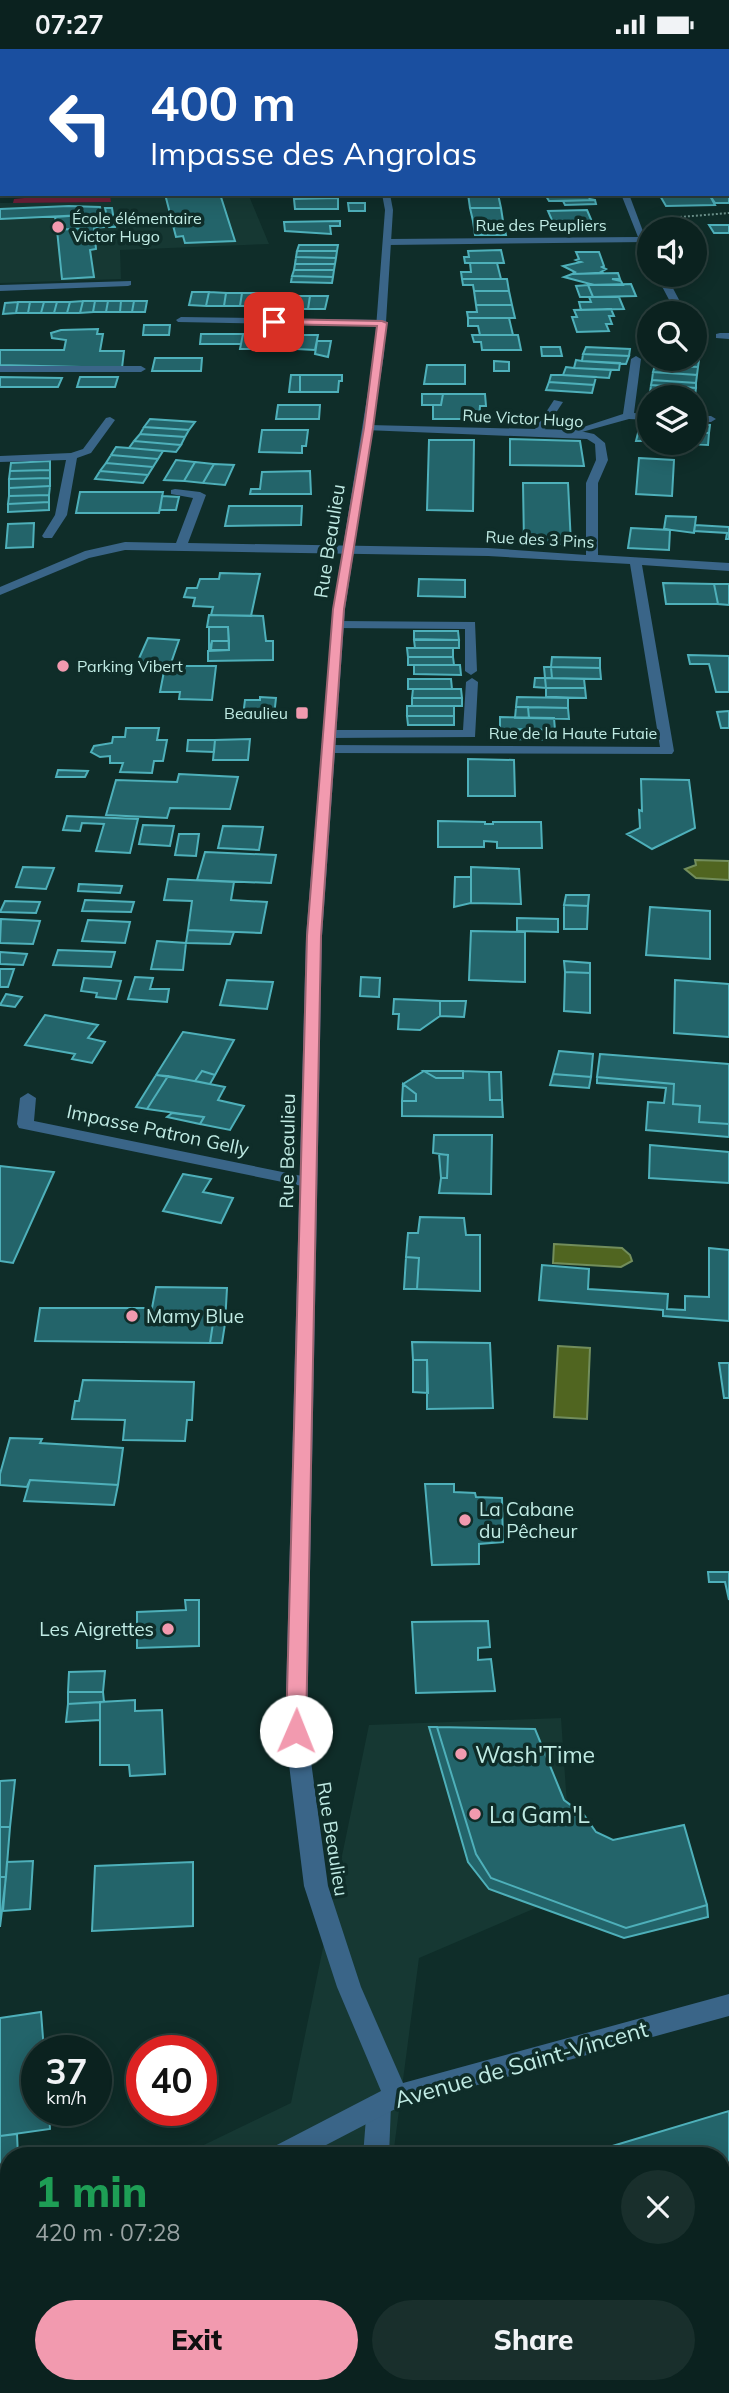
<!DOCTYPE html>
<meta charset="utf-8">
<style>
body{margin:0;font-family:Mulish,sans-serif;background:#192f2c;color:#f1f3f6;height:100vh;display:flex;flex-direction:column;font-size:26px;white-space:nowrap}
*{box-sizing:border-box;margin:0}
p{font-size:23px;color:#9aa4a4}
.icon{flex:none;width:38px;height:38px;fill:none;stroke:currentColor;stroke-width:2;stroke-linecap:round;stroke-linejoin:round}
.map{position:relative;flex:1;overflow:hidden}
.drawer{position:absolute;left:0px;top:2098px;width:730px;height:247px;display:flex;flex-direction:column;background:#0b221f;border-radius:28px 28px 0 0;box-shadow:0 4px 18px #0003,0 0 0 2px #2b3f3d}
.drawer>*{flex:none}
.top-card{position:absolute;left:0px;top:0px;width:730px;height:147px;box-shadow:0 4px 18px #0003,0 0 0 2px #2b3f3d;background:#1a4fa0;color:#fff;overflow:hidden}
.controls{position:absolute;left:637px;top:168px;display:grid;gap:14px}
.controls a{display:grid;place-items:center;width:70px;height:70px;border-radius:50%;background:#0b221f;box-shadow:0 4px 18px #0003,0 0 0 2px #2b3f3d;font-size:35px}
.speed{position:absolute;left:21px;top:1986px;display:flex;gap:14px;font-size:35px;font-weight:700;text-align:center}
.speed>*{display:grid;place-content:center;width:91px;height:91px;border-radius:50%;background:#0b221f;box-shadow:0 4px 18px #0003,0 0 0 2px #2b3f3d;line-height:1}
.speed small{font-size:18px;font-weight:400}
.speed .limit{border:10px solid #d22;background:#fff;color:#111}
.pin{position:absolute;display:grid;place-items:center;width:60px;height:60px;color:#fff;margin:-30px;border-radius:14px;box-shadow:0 4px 10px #0006}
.me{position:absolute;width:77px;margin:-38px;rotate:1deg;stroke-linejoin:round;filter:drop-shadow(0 0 5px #0008)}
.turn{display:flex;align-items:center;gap:24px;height:147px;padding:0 35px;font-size:32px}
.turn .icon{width:91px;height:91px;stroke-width:2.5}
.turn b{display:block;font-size:49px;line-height:60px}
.round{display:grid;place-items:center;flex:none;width:74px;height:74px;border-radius:37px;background:#192f2c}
.summary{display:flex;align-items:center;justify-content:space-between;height:119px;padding:0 35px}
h1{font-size:42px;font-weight:800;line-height:52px;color:#1e9e55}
.primary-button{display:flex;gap:14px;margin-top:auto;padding:14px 35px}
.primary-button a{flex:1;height:80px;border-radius:42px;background:#f29aaf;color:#111;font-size:28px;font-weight:800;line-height:80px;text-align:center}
.primary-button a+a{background:#192f2c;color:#f1f3f6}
.status{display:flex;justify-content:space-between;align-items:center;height:49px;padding:0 35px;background:#0b221f;direction:ltr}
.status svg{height:19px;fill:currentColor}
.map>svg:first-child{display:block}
.built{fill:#163833}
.green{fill:#6e203a}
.water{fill:#506520;stroke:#728d5b;stroke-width:2}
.building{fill:#23646a;stroke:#4eb0ba;stroke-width:2}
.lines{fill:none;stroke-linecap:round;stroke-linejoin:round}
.path{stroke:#6b908a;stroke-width:2;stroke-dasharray:2 2;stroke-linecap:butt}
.service{fill:#3a6588;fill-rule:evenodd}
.minor{fill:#3a6588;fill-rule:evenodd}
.tertiary{fill:#3a6588;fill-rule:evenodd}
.route{fill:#f29aaf;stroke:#9d6472;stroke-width:2}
.poi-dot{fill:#f29aaf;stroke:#0f2d29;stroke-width:2.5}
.labels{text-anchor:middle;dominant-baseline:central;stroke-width:7;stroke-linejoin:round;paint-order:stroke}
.far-poi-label{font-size:16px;fill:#c0ebe4;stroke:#0f2d29;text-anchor:start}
.far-street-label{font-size:16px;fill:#c0ebe4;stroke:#0f2d29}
.street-label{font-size:19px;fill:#c0ebe4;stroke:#0f2d29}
.poi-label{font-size:19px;fill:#c0ebe4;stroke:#0f2d29;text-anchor:start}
.near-poi-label{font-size:23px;fill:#c0ebe4;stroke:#0f2d29;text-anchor:start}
.near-street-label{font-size:23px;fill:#c0ebe4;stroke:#0f2d29}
</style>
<div class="status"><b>07:27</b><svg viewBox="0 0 49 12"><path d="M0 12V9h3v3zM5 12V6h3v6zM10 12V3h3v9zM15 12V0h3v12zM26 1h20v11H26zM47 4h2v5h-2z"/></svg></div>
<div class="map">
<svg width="729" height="2344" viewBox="0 0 729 2344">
<rect width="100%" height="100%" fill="#0f2d29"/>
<path class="built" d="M110,145L249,147L269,195L120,201L121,230L0,234V154L111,153Z
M561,1669L573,1843L419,1909L393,2107H181L291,2054L369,1676Z
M9,2190V2278L0,2282V2194Z"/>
<path class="green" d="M65,145H110L111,153L13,154L14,150Z"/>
<path class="water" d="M695,811L729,812V831L696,829L685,820L696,816Z
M554,1195L622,1199L630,1206L632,1212L621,1218L553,1214Z
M558,1297L590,1299L587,1370L554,1368Z"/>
<path class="building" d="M729,139V154H715L709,145H728Z
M165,145H220L235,192L185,194L183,187L176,188Z
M468,145H498L501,159H470Z
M549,145H587L590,150L595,151L549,152L546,147Z
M659,145H709L715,156L666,157Z
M338,149V160H295L294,150Z
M595,151L596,155L565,156L563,152Z
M348,154H365V162H349Z
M69,157L100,158L104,178L94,179L96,200L90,201L94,228L62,230L57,181L85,179L84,166L0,170V160Z
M105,159H112L115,178H109Z
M470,159H501L503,172H473Z
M587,161L593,175L554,176L548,162Z
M84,166L85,179L57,181L55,168Z
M340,172V177H330L331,185L285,182L284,173Z
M473,172H503L506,186H475Z
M709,176H729V184H714Z
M299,196H338L337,202H297Z
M501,201L504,214H465L464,208H469L468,202Z
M297,202H337L336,209L296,208Z
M576,203H599L604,217L602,218L606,220L601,223L603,224L572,225L575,223L563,217L581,213L576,211L579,210Z
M296,208L336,209L335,215H295Z
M470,214H497L501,230H462L461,223H471Z
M295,215H335L334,221H294Z
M294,221H334L333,228L292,227Z
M618,224L620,230H612L621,232L623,236H594L564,228L572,225Z
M292,227L333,228L332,234L291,233Z
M462,230H507L509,242H474L473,236H463Z
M631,235L636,247L593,248L588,236Z
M588,236L593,248H580L576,237Z
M474,242H509L512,256H476Z
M192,243H209L206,257L189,256Z
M209,243L226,244L224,257H206Z
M226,244H242L240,257H224Z
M242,244H259L256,257H240Z
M258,247H276L274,260H256Z
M276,247H292L291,260H274Z
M292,247H310L308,260H291Z
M310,247H328L325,260H308Z
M589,248H619L624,260L581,261L579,253H591Z
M83,252L80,264H67L70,253Z
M83,252H95L93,263L80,264Z
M95,252H108L106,263H93Z
M108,252H121L120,263H106Z
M121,252H134L132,263H120Z
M134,252H147L145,263H132Z
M18,253H30L28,264H16Z
M18,253L16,264L3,265L5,254Z
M30,253H44L41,264H28Z
M44,253H57L54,264H41Z
M57,253H70L67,264H54Z
M476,256H512L515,269H468L467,263H477Z
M611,260L614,267H609L612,275H606L609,282L577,283L572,268H577L574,261Z
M468,269H509L513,286H480L478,277H468Z
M144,276H170L169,286H143Z
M98,280L97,285H103L100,302H124L122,319L0,316V301H64L66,291L52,289L51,284L61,281Z
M201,285H243L241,295H200Z
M243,285L260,286L258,300H240Z
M260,286H281L279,300H258Z
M281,286H300L297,300H279Z
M300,286H318L315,301L297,300Z
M472,286H518L521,301H482L481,293H474Z
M317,292H331L328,308L315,305Z
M541,298H560L562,307H542Z
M586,298L630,300L629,307L583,305Z
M583,305L629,307L626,315L582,312Z
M155,309H202L201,322H152Z
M656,310L699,311L698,318L655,316Z
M576,311L582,312L620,314L619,321L574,319Z
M494,312L509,313V322H494Z
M427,316H465V335H424Z
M655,316L698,318L697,326L653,323Z
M566,318L574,319L611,321L609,329L563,326Z
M653,323L697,326L696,334L652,331Z
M291,326H300V343H289Z
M300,326H342V332H339L338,343H300Z
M551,326H563L596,328L594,336L549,333Z
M0,328L62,329L58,338H0Z
M80,328H118L115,338H77Z
M652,331L696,334V339L651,336Z
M549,333L594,336L592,344L546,341Z
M651,336L696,339L695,347L650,344Z
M650,344L695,347L649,348V352Z
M422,345H443L441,356H422Z
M443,345H485L486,357H480L479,370H433V356H441Z
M278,356H320L319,370H276Z
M150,370L195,373L189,381L144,378Z
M695,375L710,376L709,384H695Z
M144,378L189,381L185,388L140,385Z
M639,380L649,381V392H636Z
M262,381H308L306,397H302V404L259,403Z
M695,384H709L708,396L673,394H695Z
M140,385L185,388L181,396L134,392Z
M510,390L580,392L584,417L510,416Z
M429,391H474L473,462L427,461Z
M134,392L181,396L176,403L129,399Z
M116,398L129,399L163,402L158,410L111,406Z
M111,406L158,410L153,418L106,414Z
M639,409L674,411L672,447L636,445Z
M176,411L195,413L184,432L164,431Z
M50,412V421L10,422L11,414Z
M195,413L214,415L203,434L184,432Z
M106,414L153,418L148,426L100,422Z
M214,415L234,416L225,436L203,434Z
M50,421V429L9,430L10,422Z
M100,422L148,426L143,434L95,430Z
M310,422L311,445H250L251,440H260L262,423Z
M50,429V437L9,439V430Z
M523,434H568L571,495H524Z
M50,437L49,446L9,447V439Z
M80,443H163L159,464H76Z
M49,446V453L8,455L9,447Z
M162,447L179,448L176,461H160Z
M49,453V461L8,463V455Z
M229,457H302L301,476L225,477Z
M666,467L696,468L694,484L664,480Z
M34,474L33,498L6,499L8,475Z
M695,476L729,478V490H726L727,484L694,482Z
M631,479L670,481L669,501L628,499Z
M220,524L260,525L251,567L211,566L213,558L193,557L195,549L184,548L187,539H197L200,530H219Z
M419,530L465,531V548L418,547Z
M663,534L714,535L718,555H666Z
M714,535H729V556L718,555Z
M209,566L263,567L266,592H273V611L208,612V602L229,601L228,578H207Z
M209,578H228L229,592H212L209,602Z
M414,582H458L459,591L414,590Z
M148,589L179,591L171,614H137Z
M414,591H459V599H415Z
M212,592H229V601H211Z
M407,599H453V608H408Z
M688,606L729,607V643H716L709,615H690Z
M408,608H453L454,616H408Z
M552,608L600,609V619L551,618Z
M414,616H460L461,626L414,625Z
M165,617H216L212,651L179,650L180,643H160Z
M544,618H551L552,629H545L546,639L534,638L535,629H545Z
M551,618L600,619L601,630L552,629Z
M545,629L584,630L585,639H546Z
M408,630H451L452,640H408Z
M546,639H585L586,649L546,648Z
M413,640H461L462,649H412Z
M260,648L276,649L274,667H243L245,651H260Z
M517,648L568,649V659L516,658Z
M412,649H462V657H412Z
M407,657H454V667H407Z
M516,658H528L529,669H515Z
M528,658L568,659L569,670L529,669Z
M729,662V679H721L717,663Z
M407,667H454V676H408Z
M500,668L554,669L555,681L500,680Z
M126,679H159L157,691H167L163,712H154L152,724L120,723L123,714H110V707L100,708L91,703L94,697L112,694L113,688H125Z
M500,680H513V690L500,691Z
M513,680L555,681V691L513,690Z
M250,690L248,711H213L215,691Z
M188,691H215L214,703L187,702Z
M468,710L514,711L515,747H468Z
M58,721L88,722L85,728H56Z
M179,725L238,728L230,760L170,759L167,769L106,766L116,731L177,733Z
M641,730L689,731L695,779L652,800L627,785L640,779L639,761L642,762Z
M67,767L138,770L130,804L96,802L104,775L82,774L80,782L63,781Z
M438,772L485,773V775H493V773H541L542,799H497V793L484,792V798H438Z
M143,776L174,777L170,797L139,795Z
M223,777L263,778L259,801L218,799Z
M179,785H199L196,807L175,806Z
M205,803L276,806L271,834L197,831Z
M23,818L54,819L46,840L16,838Z
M471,818L519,820L521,855L471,854Z
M455,828H471V854L454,858Z
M168,830L234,833L231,851L267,853L261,884L188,881L192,852L164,851Z
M79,835L122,837L120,844L78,842Z
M566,846H589L588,857L564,856Z
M85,851L134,853L131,863L82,862Z
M5,852L40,853L36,864L0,863Z
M564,856L588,857L587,880H564Z
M650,858L710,862V910L646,906Z
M517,869L558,870V883L517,882Z
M1,870L40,872L33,895L0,894Z
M88,871L130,873L125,894L82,892Z
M188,881H189L234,883L230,895L186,894Z
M471,882L525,883V933L469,931Z
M157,892L186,894L183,921L151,920Z
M58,901L115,903L111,918L53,916Z
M0,903L27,905L23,916L0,915Z
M564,912L590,914V924L565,923Z
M0,920H14L8,938H0Z
M565,923L590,924V964L564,962Z
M135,928L153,929L150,940H169L167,953L128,950Z
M361,928L380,929L379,948L360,947Z
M84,929L121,932L116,950L96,948L97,944L81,942Z
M227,931L273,933L267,960L220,956Z
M675,931L729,935V988L674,984Z
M6,945L22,948L15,958L0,956Z
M394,950L440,952V967L420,981L398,980L399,965H393Z
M440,952H466L464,968L440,967Z
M45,966L98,976L88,989L105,993L92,1014L72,1010L75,1005L25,996Z
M183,983L234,991L215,1026L202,1022L195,1032L156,1026Z
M559,1002L593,1005L591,1028L553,1025Z
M600,1005L729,1015V1075L699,1073L700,1057L673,1055L674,1035L597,1028Z
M202,1022L215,1026L210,1035L195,1032Z
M424,1022L436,1029H463V1022L489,1023L490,1051H502L503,1068L402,1067V1052H416V1045L403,1035Z
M424,1022H463V1029H436Z
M489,1023H501L502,1051H490Z
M553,1025L591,1028L589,1039L550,1036Z
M156,1026L168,1027L147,1060L136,1058Z
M168,1027L225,1038L218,1051L244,1057L230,1081L200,1075L204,1068L147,1060Z
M597,1028L674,1035L673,1055L700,1057L699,1073L729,1075V1088L646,1081L648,1053L664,1054L666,1039L597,1034Z
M403,1035L416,1045V1052H402Z
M172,1064L204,1068L200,1075L167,1068Z
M434,1086H492L491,1145L439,1144L441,1129H447L448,1106L433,1104Z
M650,1096L729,1103V1134L649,1129Z
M439,1105L448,1106L447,1129H441Z
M0,1117L54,1123L13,1214L0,1212Z
M183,1125L211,1130L203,1143L233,1149L221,1174L163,1162Z
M420,1168L464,1169L466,1186H480V1242L417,1240L419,1209L406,1208L408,1184H418Z
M709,1199L729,1201V1272L663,1267V1261L539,1251L542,1216L589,1220L588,1240L668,1245L667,1260L685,1261V1247L709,1248Z
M406,1208L419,1209L417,1240H404Z
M156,1238L227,1239L225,1275L213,1274L210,1294L35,1292L40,1259H152Z
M213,1274L225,1275L222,1294H210Z
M412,1293L490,1294L493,1359L427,1360V1311H413Z
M413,1311H427L428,1344L413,1343Z
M719,1314H729V1349H724Z
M83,1331L194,1333L192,1371H187L185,1392L123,1391L125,1371L72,1370L75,1352H79Z
M10,1389L42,1390L40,1394L123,1399L118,1436L30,1431L27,1438L0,1436V1425Z
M30,1431L118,1436L114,1456L24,1452Z
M425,1435H454V1443L475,1444L476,1448L502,1449L503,1493L479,1495V1515L432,1516Z
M708,1523H729V1551L725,1533H709Z
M185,1551H199V1597L137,1599V1563L186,1561Z
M488,1572L490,1598L478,1599V1611L491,1610L495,1642L416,1644L412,1573Z
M105,1622L103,1643H68L69,1623Z
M68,1643H103L104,1653L68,1655Z
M135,1651V1662L162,1661L165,1725L130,1727L129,1716H100V1653Z
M100,1653V1671L66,1673L68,1655Z
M429,1678H437L476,1805L491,1829L626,1879L707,1856L708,1868L624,1889L489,1840L468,1813Z
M437,1678L535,1680L564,1751L584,1766L596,1783L613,1791L684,1776L707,1856L626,1879L491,1829L476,1805Z
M15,1731L10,1778H0V1732Z
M0,1778H10L6,1828H0Z
M33,1812L30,1860L3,1862L7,1813Z
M193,1813V1877L92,1882L95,1817Z
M0,1828H6L0,1878Z
M41,1963L44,2002H37V2062H49L50,2080L0,2087V1969Z
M729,2062V2148L721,2151V2107H579Z
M17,2085L18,2107H9V2135L0,2137V2087Z
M276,2336H343L342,2344H275Z
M577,2336H599L598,2344H577Z
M599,2336H683V2344H598Z"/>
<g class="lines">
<path class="path" d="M668,169L729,164"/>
<path class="service" d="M728,12H729V16H728Z
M131,232V236L128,237L0,242V236Z
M181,268L382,271L387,274L382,277L178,273L176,271Z
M636,307L641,310L634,364L649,365V371L629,370L571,386V382L623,365L631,310Z
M0,317H141L146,320L141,323H0Z
M554,351L563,353L542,385H534L533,383Z
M695,367H711L716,370L711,373H695Z
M110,368L115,371L91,404L77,409L67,466L52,489H44L42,487L55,466L66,411L0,413V407L71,404L83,400L106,369Z
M338,572L475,573L477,622L471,626L465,622V580L334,579L332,576Z
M472,629L478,633L475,688L329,689L322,685L329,681H463L466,633Z
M379,2045L388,2048L391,2056L389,2107H363L367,2056L370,2048Z
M350,2336H378V2344H350Z"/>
<path class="minor" d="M57,0H75L54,2Z
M236,0H245L247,2H238Z
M0,7H2V11H0Z
M728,43H729V47H728Z
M0,46H2L0,51Z
M0,82H2V86H0Z
M728,113H729V119H728Z
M621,145H629L647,193L388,196L383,193L388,190L638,188Z
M656,226H666L686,264H676Z
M720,284H729V290L716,289V285Z
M369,376L575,381L594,385L605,394L608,411L598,434V506L729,514V522L642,516L674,702L672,705L328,704L321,700L328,696L660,698L630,515L488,507L125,501L89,509L0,546V538L85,502L125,493L176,494L193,449L171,445V441L175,440L200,443L206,446L188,494L488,499L586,506V434L596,411L595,395L587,390L365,381L364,379Z
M28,1044L36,1049L34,1072L307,1128L316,1133L307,1138L19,1079L17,1075L20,1049Z
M9,2230V2256L0,2260V2234Z"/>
<path class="tertiary" d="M382,145H390L393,161L384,305L345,560L322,887L307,1683L328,1837L361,1938L403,2034L729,1945V1967L401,2057L305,2107H267L271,2099L381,2042L337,1938L304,1837L285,1683L306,887L333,560L374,305L385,161Z
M137,2336H165V2344H137Z"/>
</g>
<path class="route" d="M274,270L382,272L387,274L373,379L344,560L321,887L306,1682L303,1688L296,1690L289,1688L286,1682L307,887L333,560L364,379L377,277L271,275L270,273Z"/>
<g class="poi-dot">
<circle cx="58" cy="178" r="7"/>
<circle cx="63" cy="617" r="7"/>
<rect x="295" y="657" width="14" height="14" rx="3.5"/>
<circle cx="132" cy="1267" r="7"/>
<circle cx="465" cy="1471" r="7"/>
<circle cx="168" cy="1580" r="7"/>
<circle cx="461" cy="1705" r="7"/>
<circle cx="475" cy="1765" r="7"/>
</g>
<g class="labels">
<g class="far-poi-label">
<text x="72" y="169">École élémentaire<tspan x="72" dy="18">Victor Hugo</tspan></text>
<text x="77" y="617">Parking Vibert</text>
<text x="288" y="664" text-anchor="end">Beaulieu</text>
</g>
<g class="far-street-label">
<text x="541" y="176">Rue des Peupliers</text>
<text transform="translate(523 369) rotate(3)">Rue Victor Hugo</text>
<text transform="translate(540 490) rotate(3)">Rue des 3 Pins</text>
<text x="573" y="684">Rue de la Haute Futaie</text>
</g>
<g class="street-label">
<text transform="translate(329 492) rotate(-81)">Rue Beaulieu</text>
<text transform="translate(158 1081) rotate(12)">Impasse Patron Gelly</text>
<text transform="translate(287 1102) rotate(-89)">Rue Beaulieu</text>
<text transform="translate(333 1790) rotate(81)">Rue Beaulieu</text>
</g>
<g class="poi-label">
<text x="146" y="1267">Mamy Blue</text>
<text x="479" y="1460">La Cabane<tspan x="479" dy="22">du Pêcheur</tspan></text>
<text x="154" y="1580" text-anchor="end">Les Aigrettes</text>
</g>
<g class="near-poi-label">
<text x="475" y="1705">Wash'Time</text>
<text x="489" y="1765">La Gam'L</text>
</g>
<g class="near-street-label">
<text transform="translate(521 2015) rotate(-16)">Avenue de Saint-Vincent</text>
</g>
</g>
</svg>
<div class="controls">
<a><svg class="icon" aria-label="sound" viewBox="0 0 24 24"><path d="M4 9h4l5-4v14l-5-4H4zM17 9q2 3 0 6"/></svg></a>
<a><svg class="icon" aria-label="search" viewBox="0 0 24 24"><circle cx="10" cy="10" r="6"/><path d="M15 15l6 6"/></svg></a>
<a><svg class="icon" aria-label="layers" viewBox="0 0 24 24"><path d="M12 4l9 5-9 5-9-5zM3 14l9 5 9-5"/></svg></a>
</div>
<div class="speed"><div>37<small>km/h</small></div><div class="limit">40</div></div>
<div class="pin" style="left:274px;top:273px;background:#d93025"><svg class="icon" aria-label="arrive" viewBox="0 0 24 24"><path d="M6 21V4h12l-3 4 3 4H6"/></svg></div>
<svg class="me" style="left:296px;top:1682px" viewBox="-20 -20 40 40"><circle r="19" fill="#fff"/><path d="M0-13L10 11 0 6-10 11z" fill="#f29aaf"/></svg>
<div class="top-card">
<div class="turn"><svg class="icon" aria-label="left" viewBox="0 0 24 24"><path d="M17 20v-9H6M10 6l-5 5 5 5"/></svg><div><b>400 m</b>Impasse des Angrolas</div></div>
</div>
<section class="drawer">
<div class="summary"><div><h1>1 min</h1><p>420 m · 07:28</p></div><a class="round"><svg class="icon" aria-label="close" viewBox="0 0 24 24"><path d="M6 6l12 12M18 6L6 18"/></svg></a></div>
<div class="primary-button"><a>Exit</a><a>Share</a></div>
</section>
</div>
